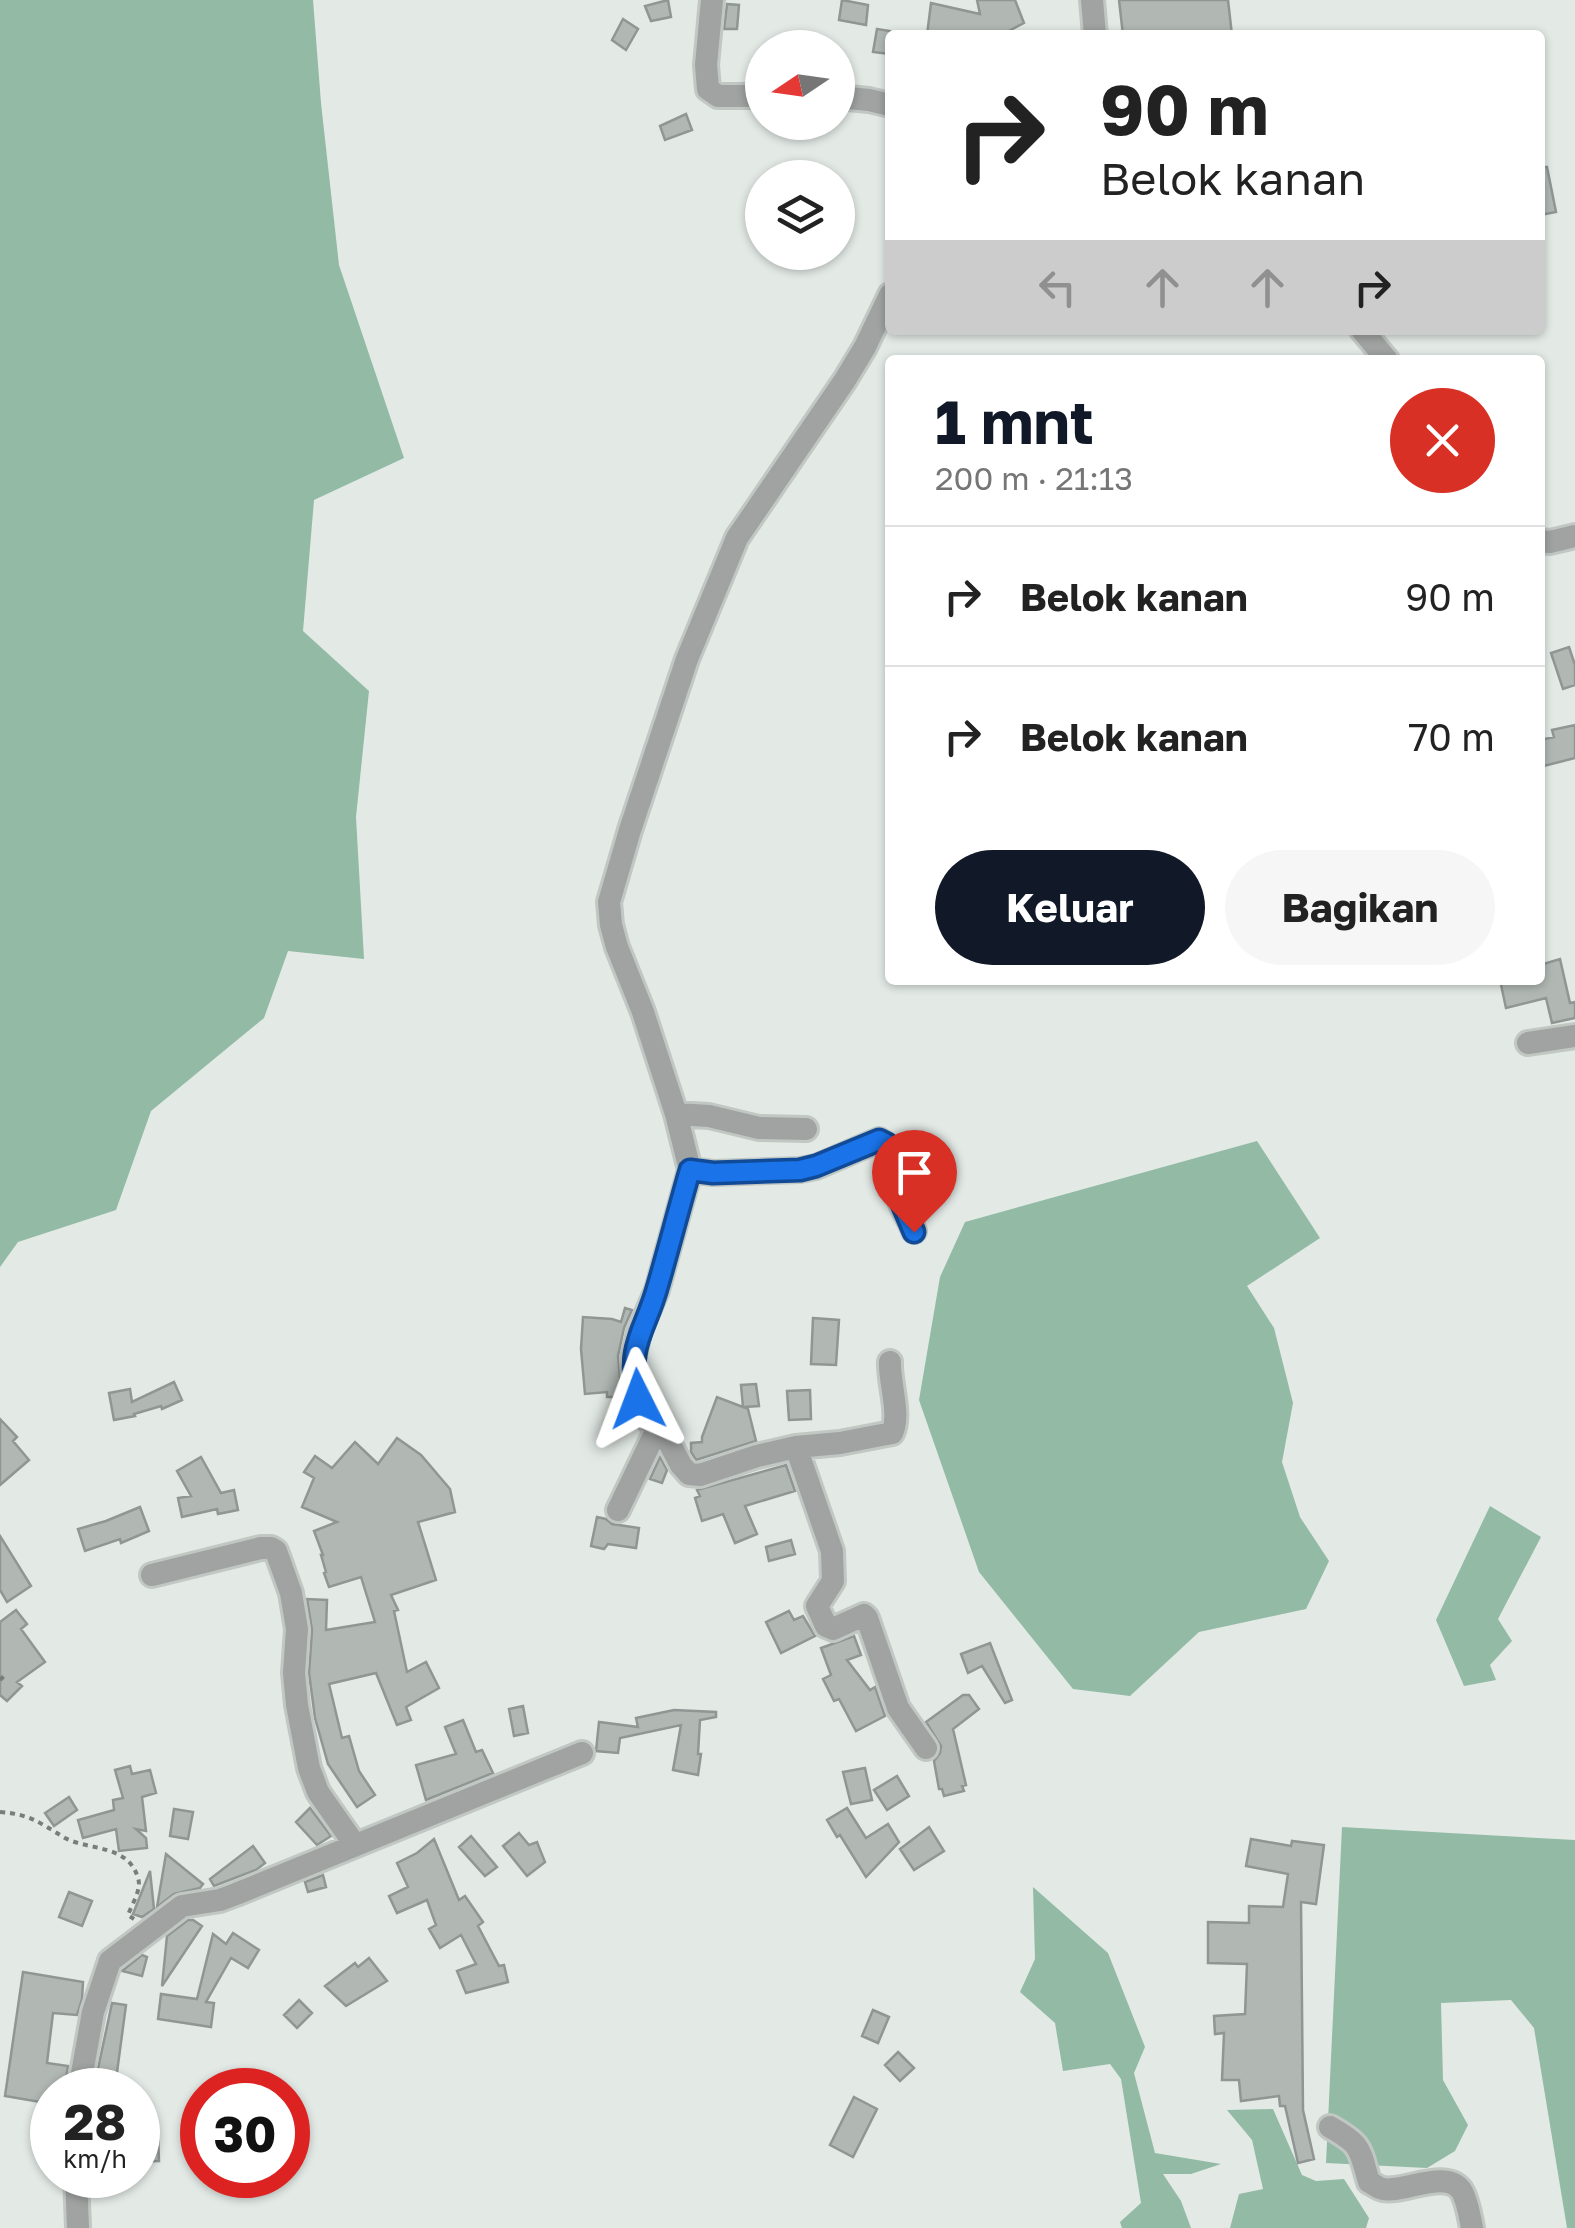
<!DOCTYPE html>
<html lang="id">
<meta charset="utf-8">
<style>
body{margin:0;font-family:"Golos Text",sans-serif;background:#f6f6f6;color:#222;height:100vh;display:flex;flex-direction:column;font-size:38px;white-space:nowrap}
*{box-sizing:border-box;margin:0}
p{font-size:32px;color:#767676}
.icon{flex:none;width:55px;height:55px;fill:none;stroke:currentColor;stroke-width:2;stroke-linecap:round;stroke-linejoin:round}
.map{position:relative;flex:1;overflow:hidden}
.drawer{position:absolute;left:885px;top:355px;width:660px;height:630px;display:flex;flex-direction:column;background:#fff;border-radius:10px;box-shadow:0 2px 8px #0004}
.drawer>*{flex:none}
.guide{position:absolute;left:885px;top:30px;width:660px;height:305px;border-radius:10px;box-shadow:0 2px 8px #0004;background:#fff;color:#222;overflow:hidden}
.needle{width:65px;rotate:257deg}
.buttons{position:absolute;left:745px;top:30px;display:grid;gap:20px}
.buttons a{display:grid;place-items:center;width:110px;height:110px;border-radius:50%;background:#fff;box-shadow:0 2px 8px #0004;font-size:50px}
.speed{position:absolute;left:30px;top:2068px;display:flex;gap:20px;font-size:50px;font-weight:700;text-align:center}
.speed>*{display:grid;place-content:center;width:130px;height:130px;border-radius:50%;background:#fff;box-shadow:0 2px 8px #0004;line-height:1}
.speed small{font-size:25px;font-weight:400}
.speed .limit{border:15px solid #d22;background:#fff;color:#111}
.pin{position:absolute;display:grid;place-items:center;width:85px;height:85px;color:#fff;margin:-102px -42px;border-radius:50% 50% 50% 0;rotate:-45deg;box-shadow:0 0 10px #0007}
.pin .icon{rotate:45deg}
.me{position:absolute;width:110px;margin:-55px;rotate:357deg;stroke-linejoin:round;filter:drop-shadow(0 0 8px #0008)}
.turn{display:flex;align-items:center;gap:35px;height:210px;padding:0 50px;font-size:45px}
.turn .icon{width:130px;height:130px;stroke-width:2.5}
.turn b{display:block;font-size:70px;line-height:85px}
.lanes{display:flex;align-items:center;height:95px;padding:0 50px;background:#0003;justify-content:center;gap:50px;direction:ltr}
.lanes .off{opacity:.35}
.round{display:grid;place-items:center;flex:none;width:105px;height:105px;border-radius:52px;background:#f6f6f6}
.summary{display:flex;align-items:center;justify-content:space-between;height:170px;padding:0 50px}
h1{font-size:60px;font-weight:700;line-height:75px;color:#111827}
.button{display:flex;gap:20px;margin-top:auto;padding:20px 50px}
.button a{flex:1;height:115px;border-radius:60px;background:#111827;color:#fff;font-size:40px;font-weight:700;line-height:115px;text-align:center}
.button a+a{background:#f6f6f6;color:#222}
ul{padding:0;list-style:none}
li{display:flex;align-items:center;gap:30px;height:140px;padding:0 50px;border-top:2px solid #e0e0e0}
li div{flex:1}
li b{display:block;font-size:38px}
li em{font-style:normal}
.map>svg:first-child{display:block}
.forest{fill:#92baa4}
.building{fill:#b1b8b4;stroke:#909693;stroke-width:2.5}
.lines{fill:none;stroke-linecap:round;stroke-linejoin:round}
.minor-casing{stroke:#c1c8c4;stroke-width:28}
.path{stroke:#797d7b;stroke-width:4;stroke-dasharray:5 5;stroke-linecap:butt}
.minor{stroke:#a0a3a1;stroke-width:22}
.route-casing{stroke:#114b97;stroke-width:25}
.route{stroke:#1a73e8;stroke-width:18}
</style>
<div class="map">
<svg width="1575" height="2228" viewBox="0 0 1575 2228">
<rect width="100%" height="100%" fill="#e3eae6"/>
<path class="forest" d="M0,0H313L321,103L339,265L404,458L314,500L303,631L369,691L356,817L364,959L288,951L264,1018L151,1111L116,1210L18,1242L0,1267Z
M1257,1141L1320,1238L1247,1286L1274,1328L1293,1403L1282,1462L1300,1517L1329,1561L1306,1609L1199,1632L1130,1696L1073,1689L979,1572L919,1400L940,1277L965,1222Z
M1490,1506L1541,1537L1498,1619L1512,1641L1490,1665L1496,1680L1464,1686L1436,1620Z
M1342,1827L1575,1840V2228H1567L1534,2028L1511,2000L1441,2003L1443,2080L1468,2125L1455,2151L1427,2168L1326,2163Z
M1033,1887L1108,1953L1145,2047L1134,2073L1155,2153L1221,2164L1191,2174H1163L1181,2201L1191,2228H1122L1120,2222L1141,2203L1121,2079L1110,2064L1063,2071L1055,2023L1020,1992L1035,1959Z
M1273,2109L1302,2175L1316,2181L1344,2179L1369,2218L1366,2228H1230L1239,2194L1263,2189L1252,2140L1227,2110Z"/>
<path class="building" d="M668,0L671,17L651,21L645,6Z
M842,0L868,5L866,25L839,20Z
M977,0H1015L1024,23L1001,35H927L931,3L980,14Z
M1119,0H1228L1232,35H1123Z
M727,4L739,5L737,29H724Z
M623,19L638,29L626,50L612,40Z
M877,29L890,31V54L873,52Z
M686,114L692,130L665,140L660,126Z
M1547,167L1556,212L1540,215V168Z
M1569,647L1575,665V685L1563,689L1551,653Z
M1575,725V758L1540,767V740L1554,737L1552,730Z
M1560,959L1570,1003L1575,1002V1018L1552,1023L1546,998L1506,1008L1500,980H1540V965Z
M625,1308L632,1310L624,1328L618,1356L622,1397H607V1392L585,1394L581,1349L583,1317L612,1319L621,1322Z
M813,1318L839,1320L836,1365L811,1364Z
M174,1382L182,1400L162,1409L161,1406L134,1414L135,1416L114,1420L109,1393L130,1389L132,1402Z
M756,1384L759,1406L744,1407L748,1409L756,1441L696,1460L691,1452V1443L702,1442V1437L717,1397L743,1407L741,1385Z
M810,1390L811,1419L789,1420L787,1391Z
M0,1419L17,1437L13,1441L29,1460L0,1485Z
M397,1438L421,1455L450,1489L455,1512L418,1522L436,1580L391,1595L398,1610L394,1611L407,1672L426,1662L439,1688L406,1707L411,1720L397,1725L376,1673L329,1684L342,1738L349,1736L359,1771L375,1795L357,1807L328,1764L315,1718L309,1673L312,1630L307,1599L327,1600L326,1630L375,1622L361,1577L329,1587L324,1573L326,1572L321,1555H323L314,1531L337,1522L302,1507L314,1478L304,1472L315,1456L332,1468L355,1442L378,1464Z
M201,1457L221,1493L234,1490L238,1510L218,1514L217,1509L182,1517L178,1498L191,1496L177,1471Z
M660,1457L667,1470L662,1483L650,1479Z
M786,1465L795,1491L745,1506L757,1534L735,1543L723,1514L702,1521L695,1498L700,1496L697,1490Z
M140,1507L149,1531L121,1543L120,1539L85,1551L78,1529L106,1521Z
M597,1517L606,1519L612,1524L639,1528L636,1548L608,1544L604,1549L591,1546Z
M0,1536L31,1586L7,1602L0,1590Z
M791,1540L795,1554L769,1561L766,1547Z
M16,1610L27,1624L21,1629L45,1662L17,1682L22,1686L7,1701L0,1695V1622Z
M789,1611L794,1620L803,1616L815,1636L781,1653L766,1622Z
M854,1636L861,1655L847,1660L870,1690L875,1687L885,1716L856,1731L839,1699L834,1701L823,1679L831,1675L821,1648Z
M990,1643L1012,1700L1005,1703L982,1666L968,1673L961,1654Z
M963,1695H969L979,1709L953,1729L966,1785L962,1786L964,1791L944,1796L942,1789H939L934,1761L940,1753L941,1746L926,1722Z
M523,1706L528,1733L514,1736L509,1709Z
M674,1710L716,1712V1717L700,1720L698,1754H701L698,1775L673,1770L681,1725L620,1738L618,1753L596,1751L599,1722L638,1727L636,1718Z
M463,1720L476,1752L482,1750L493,1773L426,1800L416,1765L456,1754L445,1727Z
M130,1766L132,1774L150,1770L156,1793L142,1797L146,1831L136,1829L146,1838L147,1848L119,1851L116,1829L83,1838L78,1820L114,1810L113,1800L123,1798L115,1770Z
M865,1768L872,1800L851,1804L843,1772Z
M897,1776L909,1796L887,1810L874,1790Z
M69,1797L77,1810L54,1826L45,1813Z
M310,1808L331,1836L317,1845L296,1822Z
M847,1808L866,1838L888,1824L899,1842L866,1877L840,1835L837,1837L827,1820Z
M174,1809L193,1812L188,1839L170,1836Z
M929,1827L944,1851L914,1870L900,1849Z
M519,1833L529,1845L537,1842L545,1862L527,1876L503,1846Z
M471,1836L497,1867L485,1876L459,1847Z
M434,1839L459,1900L465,1896L483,1922L478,1926L499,1966L504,1965L508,1982L466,1993L457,1971L476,1964L461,1935L440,1948L429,1929L436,1925L427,1900L397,1913L389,1896L408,1887L397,1863L417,1853Z
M1251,1839L1291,1846L1292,1841L1324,1845L1316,1904L1301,1902L1303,2110L1314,2159L1298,2163L1285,2106H1280L1279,2096L1241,2101L1239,2080H1222L1224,2033L1215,2034L1214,2016L1245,2014L1247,1964L1208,1963V1922L1249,1923V1906L1283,1907L1288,1874L1246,1866Z
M253,1846L265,1863L256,1870L214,1886L210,1879Z
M166,1854L203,1884L200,1888L174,1894L157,1907Z
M150,1871L154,1909L142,1917L133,1914Z
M323,1875L326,1887L308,1892L305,1882Z
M69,1892L92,1901L82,1926L59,1917Z
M188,1920H193L202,1926L162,1986L167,1936Z
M233,1933L259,1950L248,1968L231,1958L206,2002L214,2003L211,2027L158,2019L161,1994L197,1999L213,1934L226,1944Z
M142,1955L147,1957L142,1976L122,1971Z
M369,1958L387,1981L346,2006L325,1986L355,1963L358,1967Z
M23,1972L83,1982L82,1999L77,2015L53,2013L47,2063L68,2066L64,2090H52V2104L5,2096Z
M299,2000L312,2013L297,2028L284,2015Z
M112,2003L126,2005L116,2080L96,2078Z
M873,2010L889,2017L878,2043L862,2036Z
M898,2052L914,2068L900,2081L885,2065Z
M854,2097L877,2109L853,2157L830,2145Z
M138,2134H158L159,2161L138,2162Z"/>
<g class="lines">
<defs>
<path id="minor" d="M712,0L706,65L708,89L718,96H762
M1092,0L1095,35
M838,97L869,100L890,105
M890,295L865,347L845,380L737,538L687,659L630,830L609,902L611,925L617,947L643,1012L676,1114L690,1170L657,1290L639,1332L633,1359L634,1378L638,1399L650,1422L665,1435L681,1465L689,1474L700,1475L757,1456L796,1447L840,1443L892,1433C901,1415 889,1383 890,1362
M1362,330L1387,360
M1540,541L1550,542L1575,536
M1528,1043L1575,1036
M676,1114L709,1116L759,1128L806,1129
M690,1170L713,1173L800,1170L816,1167L879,1140C898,1150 894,1182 900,1201C904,1212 910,1220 914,1231
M796,1447L832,1551L833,1581L817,1606L826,1626L833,1629L864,1615L867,1618L898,1708L926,1748
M618,1510L657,1429
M152,1575L261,1548H271L276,1551L291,1593L297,1629L294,1673L297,1705L309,1768L318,1792L355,1845
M79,2090L93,2012L110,1961L182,1906L220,1900L236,1894L582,1753
M1330,2127C1362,2145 1359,2148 1369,2182C1375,2185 1378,2188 1383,2189C1404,2193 1445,2169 1461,2190C1467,2199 1470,2217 1472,2228
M76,2175L78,2228"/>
</defs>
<use href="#minor" class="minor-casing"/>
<path class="path" d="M0,1680L4,1676
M0,1812C30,1814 40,1823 65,1838C90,1851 128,1844 138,1878C142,1889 132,1904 128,1915L134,1919"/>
<use href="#minor" class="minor"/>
</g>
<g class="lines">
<defs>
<path id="route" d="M638,1399C626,1343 645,1333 658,1285C669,1247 679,1208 690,1170L713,1173L800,1170L816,1166L879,1140L887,1144L893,1162L897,1192L914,1232"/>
</defs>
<use href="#route" class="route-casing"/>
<use href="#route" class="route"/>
</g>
</svg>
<div class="buttons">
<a><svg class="needle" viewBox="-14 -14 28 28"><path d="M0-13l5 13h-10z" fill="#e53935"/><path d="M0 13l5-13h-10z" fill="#767676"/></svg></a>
<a><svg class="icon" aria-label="layers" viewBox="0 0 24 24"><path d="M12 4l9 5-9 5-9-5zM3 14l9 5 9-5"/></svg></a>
</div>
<div class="speed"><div>28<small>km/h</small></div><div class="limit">30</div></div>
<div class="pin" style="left:914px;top:1232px;background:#d93025"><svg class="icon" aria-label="arrive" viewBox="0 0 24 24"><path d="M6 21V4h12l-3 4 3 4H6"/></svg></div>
<svg class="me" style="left:638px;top:1399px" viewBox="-20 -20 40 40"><path d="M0-17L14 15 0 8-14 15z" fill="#1a73e8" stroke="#fff" stroke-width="4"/></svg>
<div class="guide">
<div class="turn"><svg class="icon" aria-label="right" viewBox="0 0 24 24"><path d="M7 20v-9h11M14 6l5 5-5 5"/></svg><div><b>90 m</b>Belok kanan</div></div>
<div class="lanes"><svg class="icon off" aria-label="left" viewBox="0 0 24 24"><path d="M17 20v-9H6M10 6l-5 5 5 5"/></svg><svg class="icon off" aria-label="ahead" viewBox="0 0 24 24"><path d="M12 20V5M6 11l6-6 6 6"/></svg><svg class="icon off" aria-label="ahead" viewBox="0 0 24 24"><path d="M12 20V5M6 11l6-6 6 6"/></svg><svg class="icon" aria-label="right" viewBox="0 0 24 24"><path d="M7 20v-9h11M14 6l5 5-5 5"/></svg></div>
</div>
<section class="drawer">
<div class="summary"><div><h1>1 mnt</h1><p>200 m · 21:13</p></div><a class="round" style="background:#d93025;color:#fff"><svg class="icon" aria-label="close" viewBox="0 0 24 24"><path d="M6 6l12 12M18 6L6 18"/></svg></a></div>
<ul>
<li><svg class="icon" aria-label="right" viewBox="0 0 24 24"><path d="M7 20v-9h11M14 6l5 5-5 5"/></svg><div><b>Belok kanan</b></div><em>90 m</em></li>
<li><svg class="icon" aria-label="right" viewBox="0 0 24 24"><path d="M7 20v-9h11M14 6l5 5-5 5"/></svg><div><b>Belok kanan</b></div><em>70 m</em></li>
</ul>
<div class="button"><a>Keluar</a><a>Bagikan</a></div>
</section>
</div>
